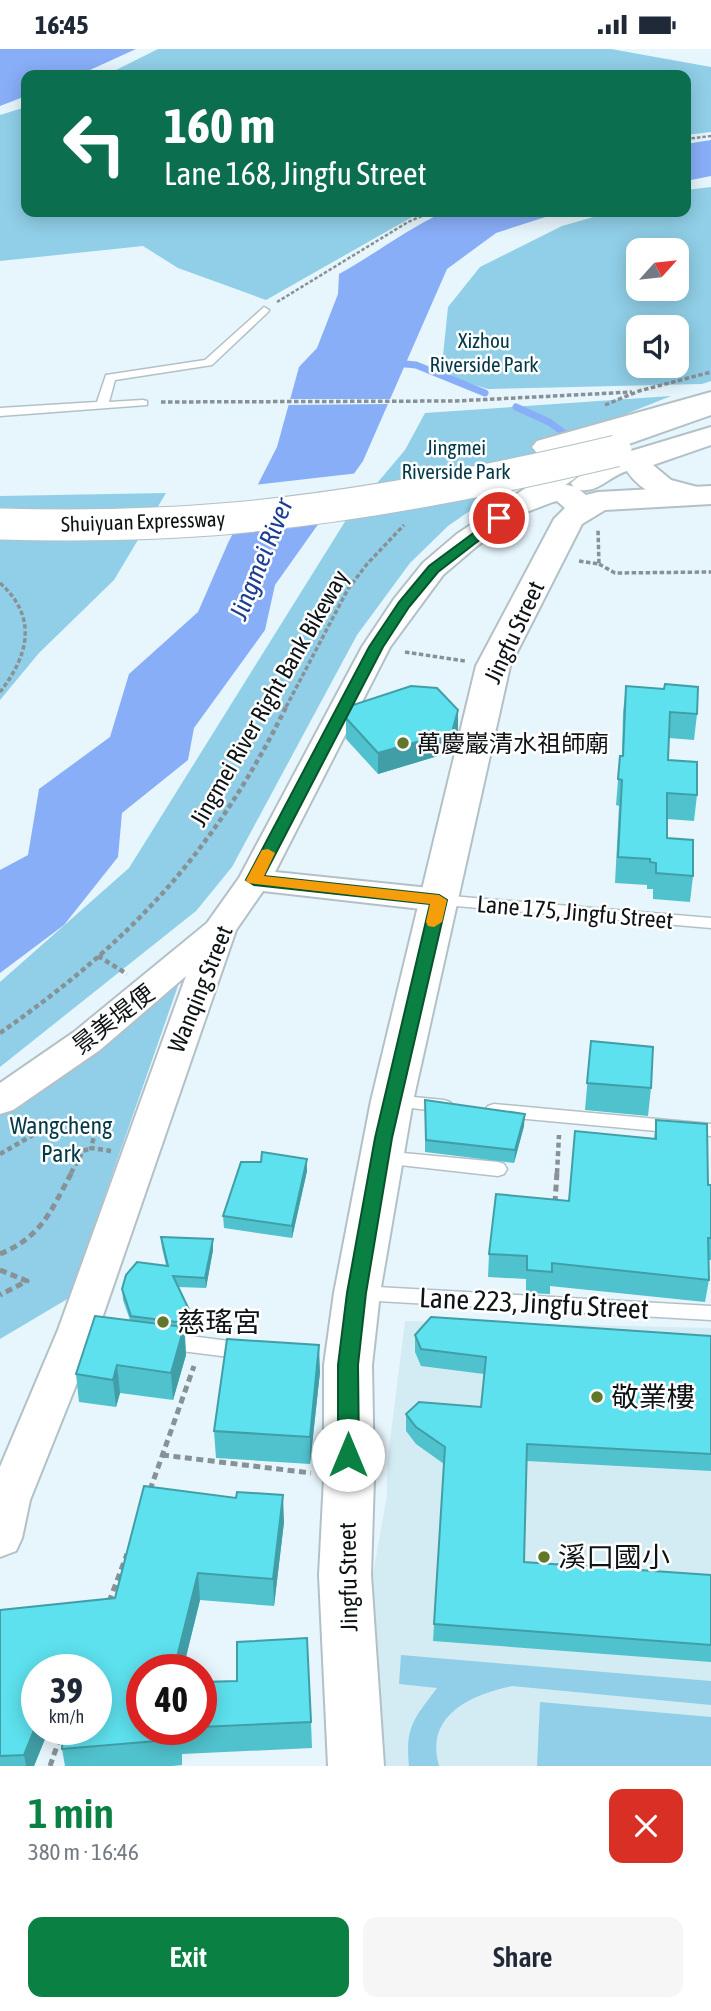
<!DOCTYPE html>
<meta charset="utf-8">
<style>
body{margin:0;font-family:"Asap Condensed","Noto Sans TC",sans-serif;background:#f6f6f7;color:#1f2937;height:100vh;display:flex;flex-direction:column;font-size:26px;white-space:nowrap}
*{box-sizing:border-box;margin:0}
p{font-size:23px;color:#747a83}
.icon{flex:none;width:38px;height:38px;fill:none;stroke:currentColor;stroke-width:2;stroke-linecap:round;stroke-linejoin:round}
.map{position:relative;height:1717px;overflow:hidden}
.side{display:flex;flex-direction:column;background:#fff;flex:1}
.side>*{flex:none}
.guide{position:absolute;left:21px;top:21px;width:670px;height:147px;border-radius:14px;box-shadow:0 4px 18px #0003;background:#0b6e4f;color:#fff;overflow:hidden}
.needle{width:46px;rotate:63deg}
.tools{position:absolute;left:626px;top:189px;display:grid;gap:14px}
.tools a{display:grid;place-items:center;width:63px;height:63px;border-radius:14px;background:#fff;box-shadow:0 4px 18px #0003;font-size:35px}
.speed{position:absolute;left:21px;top:1605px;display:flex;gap:14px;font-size:35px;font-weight:700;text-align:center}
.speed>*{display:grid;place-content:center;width:91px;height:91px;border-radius:50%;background:#fff;box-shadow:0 4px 18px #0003;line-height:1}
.speed small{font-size:18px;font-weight:400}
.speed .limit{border:10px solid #d22;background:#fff;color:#111}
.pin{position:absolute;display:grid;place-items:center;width:60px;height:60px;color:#fff;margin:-30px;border:4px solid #fff;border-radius:50%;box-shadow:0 2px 7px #0007}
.me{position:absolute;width:77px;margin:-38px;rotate:0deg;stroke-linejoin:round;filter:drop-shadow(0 0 5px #0008)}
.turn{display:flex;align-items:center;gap:24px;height:147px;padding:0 28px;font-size:32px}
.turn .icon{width:91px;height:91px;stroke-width:2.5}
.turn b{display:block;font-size:49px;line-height:60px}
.round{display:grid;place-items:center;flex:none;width:74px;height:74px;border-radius:14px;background:#f6f6f7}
.summary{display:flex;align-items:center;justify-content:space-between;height:119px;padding:0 28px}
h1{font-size:42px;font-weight:600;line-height:52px;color:#0b8043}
.action{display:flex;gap:14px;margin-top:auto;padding:14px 28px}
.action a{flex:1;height:80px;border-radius:14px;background:#0b8043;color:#fff;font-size:28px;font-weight:600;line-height:80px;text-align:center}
.action a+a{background:#f6f6f7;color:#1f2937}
.status{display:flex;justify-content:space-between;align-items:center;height:49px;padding:0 35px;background:#fff;direction:ltr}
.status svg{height:19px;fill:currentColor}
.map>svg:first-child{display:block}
.built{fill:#d3ebf3}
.green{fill:#90cfe7;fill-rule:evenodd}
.water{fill:#89aef8}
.pier{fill:#e7f5fc}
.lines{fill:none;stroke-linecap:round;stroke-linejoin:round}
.stream{stroke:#89aef8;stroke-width:7}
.service-casing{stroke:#b3c1c7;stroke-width:3}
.minor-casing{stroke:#b3c1c7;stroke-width:4}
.tertiary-casing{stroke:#b3c1c7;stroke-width:4}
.trunk-casing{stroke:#b3c1c7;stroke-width:4}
.path-far3{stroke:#879196;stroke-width:2.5;stroke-dasharray:3.5 2;stroke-linecap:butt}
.path-far2{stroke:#879196;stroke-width:3.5;stroke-dasharray:4.5 2.5;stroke-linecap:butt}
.path-far1{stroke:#879196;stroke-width:4.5;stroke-dasharray:5 3.5;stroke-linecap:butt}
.path{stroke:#879196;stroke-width:5;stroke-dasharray:7 4.5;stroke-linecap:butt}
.service{fill:#fff;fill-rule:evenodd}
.minor{fill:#fff;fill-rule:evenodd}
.tertiary{fill:#fff;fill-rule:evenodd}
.trunk{fill:#fff;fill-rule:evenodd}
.trunk-bridge-casing{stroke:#b3c1c7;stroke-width:33;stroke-linecap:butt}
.trunk-bridge{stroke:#fff;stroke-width:31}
.wall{fill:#50c2cd}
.shaded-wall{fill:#419ea7}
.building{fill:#5de1ee;stroke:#419ea7;stroke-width:2}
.route{fill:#0b8043;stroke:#07532c;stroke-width:2}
.slow{fill:#f59e0b}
.poi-dot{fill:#607829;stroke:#fff;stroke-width:2.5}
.labels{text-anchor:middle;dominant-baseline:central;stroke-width:5;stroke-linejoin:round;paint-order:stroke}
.far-park-label{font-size:21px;fill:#023848;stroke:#fff}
.far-street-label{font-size:21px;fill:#0e1315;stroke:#fff}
.street-label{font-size:24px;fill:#0e1315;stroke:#fff}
.poi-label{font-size:24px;fill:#0e1315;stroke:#fff;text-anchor:start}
.park-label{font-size:24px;fill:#023848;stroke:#fff}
.water-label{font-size:26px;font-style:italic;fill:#1c3f94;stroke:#fff}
.near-street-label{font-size:28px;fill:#0e1315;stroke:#fff}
.near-poi-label{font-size:28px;fill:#0e1315;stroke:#fff;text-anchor:start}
</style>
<div class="status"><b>16:45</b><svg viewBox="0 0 49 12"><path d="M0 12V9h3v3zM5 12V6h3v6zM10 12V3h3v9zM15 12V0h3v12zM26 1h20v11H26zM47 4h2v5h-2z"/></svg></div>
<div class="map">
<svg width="711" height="1717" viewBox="0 0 711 1717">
<rect width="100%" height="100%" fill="#e7f5fc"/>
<path class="built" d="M405,1272L711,1279V1717H375L365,1569L387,1447V1416Z"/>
<path class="green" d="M158,0H611L711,18V83L686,86V26H106Z
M26,58V163H421L266,251L178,219L143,197L0,212V66Z
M711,138V332L702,335L488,340L441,326L448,258L480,218L562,177L611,163H686V141ZM677,201V240H639V201ZM639,278H677V317H639Z
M671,347L586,381L448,477L410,514L357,586L232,818L196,862L0,1018V933L129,819L346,471L405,401L425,364Z
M166,444L114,531L39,604L0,651V447Z
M179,934L69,1249L0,1290V1057L112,987Z
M401,1606L711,1632V1656L512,1637C472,1645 424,1666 439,1717H409C405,1677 414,1670 437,1639L399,1635Z
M540,1653L711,1668V1717H537Z"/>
<path class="water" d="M0,0H136L79,26H26V47L0,57Z
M711,91V127L686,132V95Z
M444,163H561L496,184L447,220L363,412L275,536L265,581L194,679L188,711L122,764L118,808L64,876L0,924V821L28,806L39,740L110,688L129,625L198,563L228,494L277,398L299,318L317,299L338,245L339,225C375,205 407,180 444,163Z"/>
<path class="pier" d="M286,350H395L392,355L285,356Z
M359,424L326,470L232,479L254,436Z"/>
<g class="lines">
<path class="stream" d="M395,314L416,316L485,344
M516,358L549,373L574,391"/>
<defs>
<path id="service" d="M264,258L269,261L268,263L212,316L115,331L109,353L143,351L147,352V356L0,367V359L97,353L106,326L205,311Z
M439,846L711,869V879L433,855L431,851Z
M393,1046L444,1051L450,1053L453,1057L450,1061L444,1063L387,1056L384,1052L387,1048Z
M494,1055L711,1075V1087L494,1067L488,1065L485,1061L488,1057Z
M382,1102L498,1113L504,1115L507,1120L504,1125L498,1127L382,1114L376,1113L373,1108L376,1103Z
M359,1237L711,1257V1271L359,1251L352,1249L350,1244L352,1239Z
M166,1284L245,1294L252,1297L255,1302L252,1307L245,1310L166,1300L159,1297L156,1292L159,1287Z"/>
<path id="minor" d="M711,351V366L620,398L477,497L443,526L390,598L275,823L439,840L451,844L456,851L451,858L439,862L263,842L236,881L98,1281L30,1451L22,1489L16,1502L0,1508V1418L58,1281L186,927L100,1001L13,1061L0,1065V1034L74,983L207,874L239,829L362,598L394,550L423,514L457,485L602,388Z"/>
<path id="tertiary" d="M558,434L576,438L586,446L598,443L711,437V455L605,461L582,475L510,617L413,1052L380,1244L372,1316L374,1429L371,1526L384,1717H328L319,1526L324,1429V1316L334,1244L371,1052L476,617L554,470L565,459L557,452L553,453L516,467L505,464L501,458C511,443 540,436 558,434Z"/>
<path id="trunk" d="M711,343V361L547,407L537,404L532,398L537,392Z
M711,378V396L653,416L671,431L701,439L705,445L701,451C674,458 642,445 627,422C607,428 598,446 575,440L571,434L598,412Z"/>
</defs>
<use href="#service" class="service-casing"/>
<use href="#minor" class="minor-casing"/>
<use href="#tertiary" class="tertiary-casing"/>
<use href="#trunk" class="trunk-casing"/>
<path class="path-far3" d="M686,90L711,87
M277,253L408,173L431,163"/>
<path class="path-far2" d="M161,353L456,352L632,343
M605,356L639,342L711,323
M579,512L599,515L598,481
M599,515L615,524L711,523
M0,534C38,568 29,606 0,643
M405,603L465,612
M286,658L348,540L367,515L404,476"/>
<path class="path-far1" d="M98,907L127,925
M0,984C133,891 215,802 287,656
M0,1105L33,1086L66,1072L97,1076L91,1099L111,1102
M71,1124L83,1102L91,1099
M557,1124L559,1086"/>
<path class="path" d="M555,1154L557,1123
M0,1205C43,1187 51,1161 72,1123
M0,1221L27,1232L0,1246
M162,1406L311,1424
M150,1441L194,1317
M109,1553L127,1505
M50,1717L63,1680"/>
<use href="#service" class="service"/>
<use href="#minor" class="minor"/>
<use href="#tertiary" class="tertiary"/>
<use href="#trunk" class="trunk"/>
<defs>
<path id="trunk-bridge" d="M0,475C78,477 156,476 234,469C363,457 490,432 616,402"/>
</defs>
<use href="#trunk-bridge" class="trunk-bridge-casing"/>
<use href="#trunk-bridge" class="trunk-bridge"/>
</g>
<path class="wall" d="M626,637L697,665L694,691L669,689L668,711L697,746L694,772L667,770V789L693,827L690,853L653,850V840H647V836L615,834L619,757L616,756L620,707H622L623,663Z
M458,661V682L451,703L378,725L346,690V669Z
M591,992L651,1039L648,1067L585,1061Z
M425,1051L524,1077L514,1114L425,1103Z
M656,1071L708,1136H711V1211H708L709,1231L705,1253L550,1237V1245L526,1244V1230L488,1228L489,1205L569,1152L654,1090Z
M307,1122L292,1189L224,1179L223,1167Z
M161,1188L213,1201L206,1239L178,1238L194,1280L192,1285L185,1284L186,1306L173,1351L120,1344L116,1358L79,1353L76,1325L130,1271L123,1251L122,1240L166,1216L162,1199Z
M415,1286L711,1287V1422L527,1412L524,1513L711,1526V1613L433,1592L444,1415L416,1395L406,1382V1365L481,1358L484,1325L421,1317L415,1303Z
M320,1323L310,1415L216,1409L214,1382Z
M284,1473L274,1557L200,1551L183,1620H142V1680H201V1633L311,1673L312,1699L182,1705V1716L172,1717H65L62,1700L96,1680L37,1620L49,1680L34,1717H0V1561L115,1549Z"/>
<path class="shaded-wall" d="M458,661V682L451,703L378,725V704Z
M525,1065L524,1077L514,1114L515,1101Z
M307,1110V1122L292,1189V1177Z
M213,1190V1201L206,1239L205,1229Z
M193,1269L194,1280L192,1285L191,1275Z
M184,1278L186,1306L173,1351L171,1324Z
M319,1296L320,1323L310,1415V1388Z
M117,1316L120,1344L116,1358L113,1331Z
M283,1446L284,1473L274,1557L273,1530Z
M198,1524L200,1551L183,1620H174Z
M63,1608L65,1620H58Z
M37,1674V1680H49L34,1717H26L24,1706Z"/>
<path class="building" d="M665,635L698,638L697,665L670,663L668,711L697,713V746L667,744V789L693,791V827L656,824V814L650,813V810L618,808L622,731L618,730L620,707H623L626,637L664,640Z
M411,637L437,639L458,661L452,683L378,704L346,669L353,656Z
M591,992L653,998L651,1039L587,1034Z
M425,1051L525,1065L515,1101L426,1091Z
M656,1071L707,1075L708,1136H711V1189H708L709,1231L552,1214V1223L527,1221V1207L489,1205L496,1145L569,1152L575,1082L656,1090Z
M262,1103L307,1110L292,1177L223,1167L241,1113H261Z
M161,1188L213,1190L205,1229L173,1227L193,1269L191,1275L131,1267L122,1240L126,1226L137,1213L168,1217Z
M95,1267L184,1278L171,1324L117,1316L113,1331L76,1325Z
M431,1268L711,1287V1405L527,1395L524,1513L711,1526V1596L434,1575L445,1398L416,1378L406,1365L419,1353L481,1358L486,1308L421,1300L415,1286Z
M227,1290L319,1296L310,1388L214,1382Z
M144,1437L236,1449L237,1443L283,1446L273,1530L198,1524L174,1620H142V1680H180V1690L62,1700L63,1680H96V1620H63V1608L58,1620H37V1674L24,1706L0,1707V1561L115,1549Z
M307,1589L311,1673L201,1678V1633L237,1632V1593Z"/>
<path class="route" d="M499,465L504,466V472L438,523L409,558L383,598L264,827L439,846L447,851L392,1089L366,1244L358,1316L359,1406L356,1412L348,1415L341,1412L338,1406V1316L347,1244L375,1089L430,855L254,836L246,831L369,598L399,553L429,517Z"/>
<path class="slow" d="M268,800L275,804L264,827L439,846L447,851L442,873L434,878L428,877L426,873L430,855L248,834L246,831L262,801Z"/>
<g class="poi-dot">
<circle cx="403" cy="694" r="7"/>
<circle cx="163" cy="1273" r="7"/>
<circle cx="597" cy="1348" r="7"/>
<circle cx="544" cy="1508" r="7"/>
</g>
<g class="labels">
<g class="far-park-label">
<text x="484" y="291">Xizhou<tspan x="484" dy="24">Riverside Park</tspan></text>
<text x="456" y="398">Jingmei<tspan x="456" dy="24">Riverside Park</tspan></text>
</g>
<g class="far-street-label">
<text transform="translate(143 472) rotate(-2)">Shuiyuan Expressway</text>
</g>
<g class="street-label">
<text transform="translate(514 583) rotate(-65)">Jingfu Street</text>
<text transform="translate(269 649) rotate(-60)">Jingmei River Right Bank Bikeway</text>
<text transform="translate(575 863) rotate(5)">Lane 175, Jingfu Street</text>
<text transform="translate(200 940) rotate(-68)">Wanqing Street</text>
<text transform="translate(113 970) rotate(-38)">景美堤便</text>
<text transform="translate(348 1528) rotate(-91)">Jingfu Street</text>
</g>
<g class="poi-label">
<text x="417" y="694">萬慶巖清水祖師廟</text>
</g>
<g class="park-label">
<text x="61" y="1076">Wangcheng<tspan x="61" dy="28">Park</tspan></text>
</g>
<g class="water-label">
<text transform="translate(261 510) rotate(-68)">Jingmei River</text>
</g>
<g class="near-street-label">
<text transform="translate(534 1254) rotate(3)">Lane 223, Jingfu Street</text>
</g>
<g class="near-poi-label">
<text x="177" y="1273">慈瑤宮</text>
<text x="611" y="1348">敬業樓</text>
<text x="558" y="1508">溪口國小</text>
</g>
</g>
</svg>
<div class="tools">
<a><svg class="needle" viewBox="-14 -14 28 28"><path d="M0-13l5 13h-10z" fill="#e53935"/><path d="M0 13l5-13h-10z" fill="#747a83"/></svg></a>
<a><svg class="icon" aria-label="sound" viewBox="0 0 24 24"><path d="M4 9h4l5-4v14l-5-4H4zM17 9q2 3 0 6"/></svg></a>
</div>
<div class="speed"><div>39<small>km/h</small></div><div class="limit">40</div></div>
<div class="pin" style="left:499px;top:469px;background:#d93025"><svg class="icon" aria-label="arrive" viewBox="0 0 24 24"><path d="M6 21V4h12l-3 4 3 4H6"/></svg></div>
<svg class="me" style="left:348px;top:1406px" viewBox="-20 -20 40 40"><circle r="19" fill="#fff"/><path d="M0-13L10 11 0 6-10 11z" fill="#0b8043"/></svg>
<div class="guide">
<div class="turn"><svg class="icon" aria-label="left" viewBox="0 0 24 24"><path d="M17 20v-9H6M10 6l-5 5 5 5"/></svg><div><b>160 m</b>Lane 168, Jingfu Street</div></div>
</div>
</div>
<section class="side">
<div class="summary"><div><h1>1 min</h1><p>380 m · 16:46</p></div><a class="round" style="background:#d93025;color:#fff"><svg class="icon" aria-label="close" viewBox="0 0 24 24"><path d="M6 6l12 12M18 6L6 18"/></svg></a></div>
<div class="action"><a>Exit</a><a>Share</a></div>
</section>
